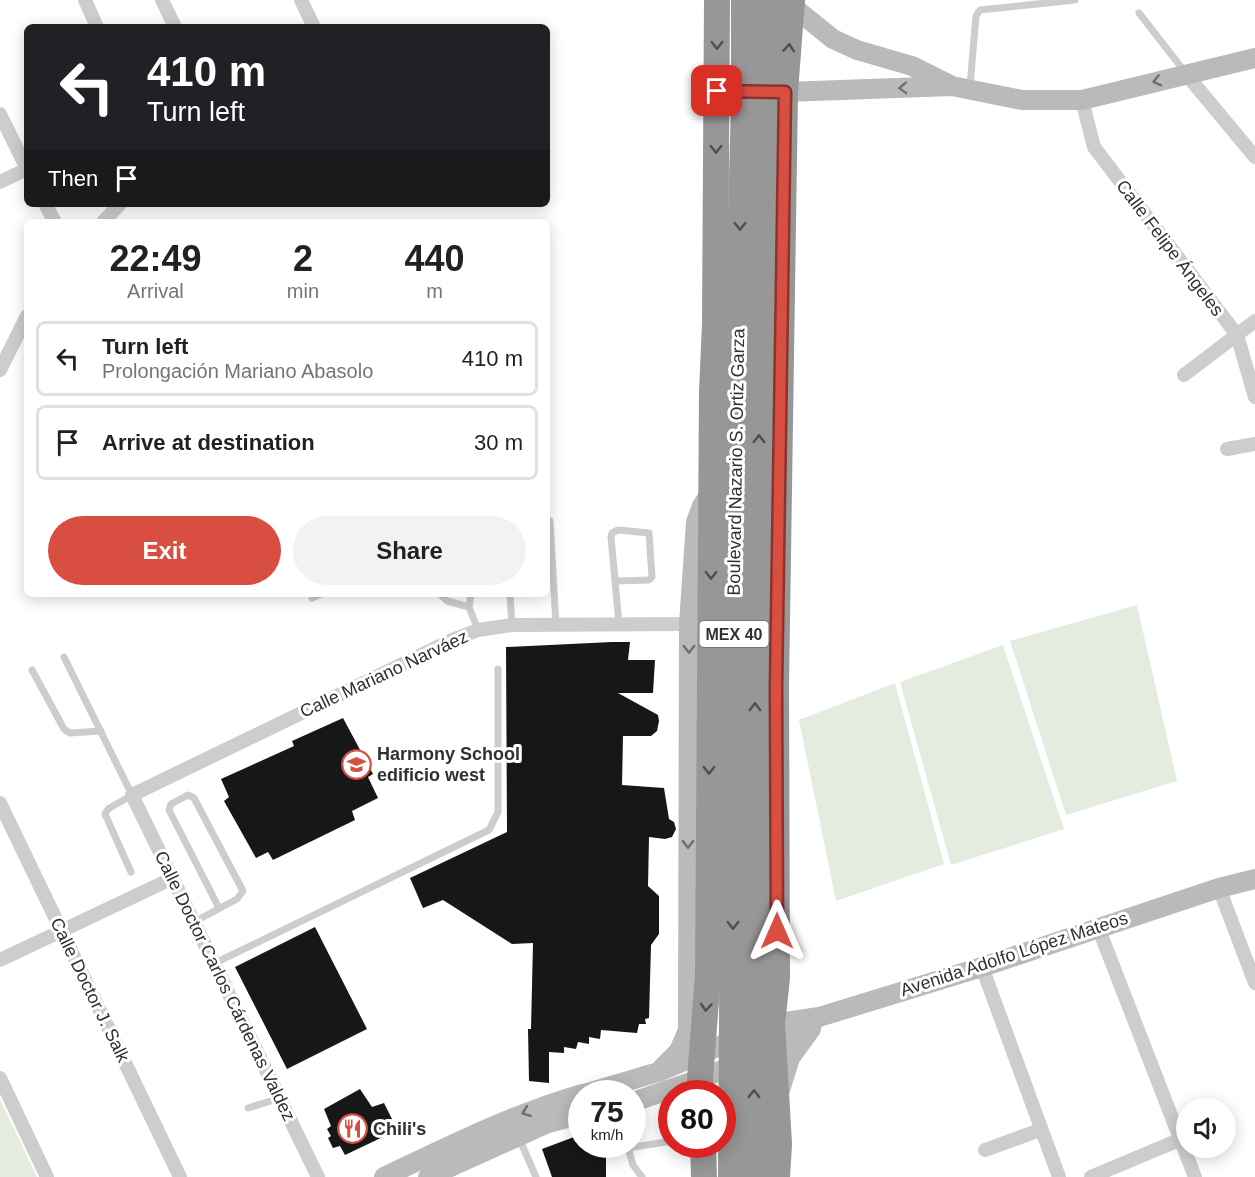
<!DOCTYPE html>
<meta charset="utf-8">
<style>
body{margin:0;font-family:Arial,sans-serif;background:#f2f2f2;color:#202124;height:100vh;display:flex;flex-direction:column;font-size:22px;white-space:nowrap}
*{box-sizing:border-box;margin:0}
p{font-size:20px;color:#757577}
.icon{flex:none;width:33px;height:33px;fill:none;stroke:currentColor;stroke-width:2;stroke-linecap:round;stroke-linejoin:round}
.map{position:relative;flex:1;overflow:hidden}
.panel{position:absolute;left:24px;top:219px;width:526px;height:378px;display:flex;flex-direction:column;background:#fff;border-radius:9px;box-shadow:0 3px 15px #0003}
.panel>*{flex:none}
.guide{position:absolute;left:24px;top:24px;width:526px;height:183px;border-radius:9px;box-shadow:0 3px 15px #0003;background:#202124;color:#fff;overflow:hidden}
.fabs{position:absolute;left:1176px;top:1098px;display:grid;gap:12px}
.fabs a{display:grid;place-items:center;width:60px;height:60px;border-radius:50%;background:#fff;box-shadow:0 3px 15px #0003;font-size:30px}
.speed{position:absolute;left:568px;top:1080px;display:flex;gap:12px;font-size:30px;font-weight:700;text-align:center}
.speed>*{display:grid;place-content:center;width:78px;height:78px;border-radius:50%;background:#fff;box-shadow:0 3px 15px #0003;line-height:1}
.speed small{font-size:15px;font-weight:400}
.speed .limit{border:9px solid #d22;background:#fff;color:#111}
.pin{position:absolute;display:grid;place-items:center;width:51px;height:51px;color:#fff;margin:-26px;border-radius:12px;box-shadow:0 3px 9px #0006}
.me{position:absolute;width:66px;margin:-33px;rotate:0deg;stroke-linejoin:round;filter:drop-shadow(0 0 4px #0008)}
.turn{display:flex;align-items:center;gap:21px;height:126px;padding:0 24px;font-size:27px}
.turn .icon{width:78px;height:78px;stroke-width:2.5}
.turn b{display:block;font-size:42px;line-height:51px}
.then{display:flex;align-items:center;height:57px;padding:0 24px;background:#0003;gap:12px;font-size:22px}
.eta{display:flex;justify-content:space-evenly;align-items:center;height:102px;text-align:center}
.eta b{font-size:36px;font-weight:600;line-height:42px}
.primary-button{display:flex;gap:12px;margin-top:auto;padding:12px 24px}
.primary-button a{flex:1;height:69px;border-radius:36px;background:#d84f41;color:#fff;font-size:24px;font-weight:600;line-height:69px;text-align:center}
.primary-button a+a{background:#f2f2f2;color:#202124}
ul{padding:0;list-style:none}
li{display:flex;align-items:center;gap:18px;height:75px;margin:0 12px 9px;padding:0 12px;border:3px solid #e0e0e0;border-radius:9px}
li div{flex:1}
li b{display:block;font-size:22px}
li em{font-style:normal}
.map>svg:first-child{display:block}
.green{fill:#e4ece0}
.building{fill:#171717}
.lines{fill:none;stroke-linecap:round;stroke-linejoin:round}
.lane{stroke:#cdcdcd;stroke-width:7}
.street{stroke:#cdcdcd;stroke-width:14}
.secondary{stroke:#bababa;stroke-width:20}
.highway{stroke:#979797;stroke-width:26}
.highway-bridge{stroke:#979797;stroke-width:26}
.oneway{stroke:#4f4f4f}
.oneway2{stroke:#6e6e6e}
.route-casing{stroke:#8c332a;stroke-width:15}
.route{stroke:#d84f41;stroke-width:10}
.labels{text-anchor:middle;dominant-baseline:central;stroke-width:6;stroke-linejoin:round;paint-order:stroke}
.shield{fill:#fff;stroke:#6e6e6e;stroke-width:1.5}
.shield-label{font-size:16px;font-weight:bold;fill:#303030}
.street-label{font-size:18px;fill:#303030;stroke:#fff}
.poi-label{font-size:18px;font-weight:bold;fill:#303030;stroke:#fff;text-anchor:start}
</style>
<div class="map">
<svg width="1255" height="1177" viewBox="0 0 1255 1177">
<rect width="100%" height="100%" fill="#fff"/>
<path class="green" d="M1137,605L1177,781L1066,815L1010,641Z
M1003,645L1064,829L951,865L900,682Z
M895,683L944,864L836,901L799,720Z
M0,1099L37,1177H0Z"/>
<path class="building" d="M612,642H630L628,660H655L653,693H618L658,715L659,721L657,731L651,736H623L622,785L664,788L669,819L674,822L676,829L672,837L665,839L649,837L648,886L659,896V934L651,945L649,1018L645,1019L646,1024H639L637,1033L601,1030L600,1039L589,1037V1044L578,1042L576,1049L564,1047V1053L549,1052V1083L529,1081L528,1029H531L533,943L512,944L443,900L423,908L410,878L507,832L506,647Z
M343,718L373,774L368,777L378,798L352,811L355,820L273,860L268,852L256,858L224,801L229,797L221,779L294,746L292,741Z
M315,927L367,1029L287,1069L235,967Z
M360,1089L372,1107L384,1103L392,1119L386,1122L388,1133L385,1136L345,1155L340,1146L333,1148L328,1138L331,1136L327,1129L331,1126L324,1109Z
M582,1134V1144H606V1177H552L542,1149Z"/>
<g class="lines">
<path class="lane" d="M1139,13L1185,72
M970,86L976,16L980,10L1075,0
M550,521L556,625
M615,581L649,580L652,577L649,533L618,530L612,533L611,537L619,624
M440,594L447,601L469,607
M471,594L469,607L478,630
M510,594L512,625
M312,598L321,594
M64,657L132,795L108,809L105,814L131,872
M32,670L64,729L70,733L101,731
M194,922L237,899L243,891L194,798L188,795L171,804L169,810L219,908
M215,963L489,830L498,812V669
M248,1108L280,1098
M519,1138L536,1177
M627,1144L633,1165L642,1177
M628,1148L672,1141"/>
<path class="street" d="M85,0L97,27
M162,0L175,27
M301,0L314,27
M1186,74L1255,157
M1082,100L1094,147L1237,335L1255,397
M0,114L27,169
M0,182L27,169
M45,204L55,222
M103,222L120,204
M0,370L27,316
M1184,375L1255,321
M1227,449L1255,444
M0,803L180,1177
M1219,888L1255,983
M1098,927L1195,1177
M0,960L173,878
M982,967L1059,1177
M0,1078L47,1177
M985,1150L1040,1130
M318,1177L132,795L452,640L478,630L512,625L689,624
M1091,1177L1179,1140"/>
<path class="secondary" d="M792,6L833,39L857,50L912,66L950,85
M717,91L785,92L952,86L1022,100H1082L1255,58
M662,1068L679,1051L688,1030L689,624L696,522L702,506L712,490
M780,1090L790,1058L811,1029
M584,1094L658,1072L772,1024L819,1017L982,967L1219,888L1255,879
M633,1102L700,1079L773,1049L815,1020
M384,1177C449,1146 513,1114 582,1094
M428,1177L548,1123L582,1114"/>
<path class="highway" d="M733,866L736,401
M754,870L757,498L763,242
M701,1094L700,1079L708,975L712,392L715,323L717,0
M703,1144L704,1177
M753,1177L754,1152
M777,1177L779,1144L772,1024L777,978L776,687L785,92L792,0"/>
<path class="highway-bridge" d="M763,242L767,0
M736,401L744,103V0
M754,1152V870
M731,1177L733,866"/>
</g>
<defs><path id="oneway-chevron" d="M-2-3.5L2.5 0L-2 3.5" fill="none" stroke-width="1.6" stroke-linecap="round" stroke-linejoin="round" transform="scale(1.5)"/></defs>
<g class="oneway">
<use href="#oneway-chevron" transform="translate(717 45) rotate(90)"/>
<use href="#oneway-chevron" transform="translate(789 48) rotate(-86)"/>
<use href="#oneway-chevron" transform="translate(716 149) rotate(90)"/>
<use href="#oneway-chevron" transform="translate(740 226) rotate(91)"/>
<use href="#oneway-chevron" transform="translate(759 439) rotate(-89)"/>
<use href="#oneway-chevron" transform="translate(711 575) rotate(90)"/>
<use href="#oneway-chevron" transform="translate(755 707) rotate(-90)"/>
<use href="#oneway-chevron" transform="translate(709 770) rotate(90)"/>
<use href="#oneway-chevron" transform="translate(733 925) rotate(90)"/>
<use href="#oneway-chevron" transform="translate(706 1007) rotate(94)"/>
<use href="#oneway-chevron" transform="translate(754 1094) rotate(-90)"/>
</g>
<g class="oneway2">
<use href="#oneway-chevron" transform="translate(1157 81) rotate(166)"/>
<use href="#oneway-chevron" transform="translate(903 88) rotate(178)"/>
<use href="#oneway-chevron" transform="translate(689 649) rotate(90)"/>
<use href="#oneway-chevron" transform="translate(688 844) rotate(90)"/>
<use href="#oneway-chevron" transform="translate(526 1112) rotate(159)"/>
</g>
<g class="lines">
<defs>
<path id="route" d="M717,91L785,92L776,687L777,931"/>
</defs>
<use href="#route" class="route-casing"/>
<use href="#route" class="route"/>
</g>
<defs>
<symbol id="school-ring" viewBox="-11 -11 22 22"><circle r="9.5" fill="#fff" stroke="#d84f41" stroke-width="1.5"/><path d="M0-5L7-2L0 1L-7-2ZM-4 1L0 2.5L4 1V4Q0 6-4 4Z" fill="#d84f41"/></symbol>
<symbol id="restaurant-ring" viewBox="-11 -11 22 22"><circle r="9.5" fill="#fff" stroke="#d84f41" stroke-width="1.5"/><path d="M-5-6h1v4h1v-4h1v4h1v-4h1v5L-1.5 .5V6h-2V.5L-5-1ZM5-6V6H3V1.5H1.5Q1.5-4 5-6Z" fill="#d84f41"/></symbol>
</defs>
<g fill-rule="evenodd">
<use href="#school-ring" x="340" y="748" width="33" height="33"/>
<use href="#restaurant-ring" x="336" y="1112" width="33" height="33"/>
</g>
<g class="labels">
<rect class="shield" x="699.5" y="621" width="69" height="26" rx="4.5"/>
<g class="shield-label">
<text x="734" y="634">MEX 40</text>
</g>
<g class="street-label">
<text transform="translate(1170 248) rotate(53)">Calle Felipe Ángeles</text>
<text transform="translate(736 462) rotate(-89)">Boulevard Nazario S. Ortiz Garza</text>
<text transform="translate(384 674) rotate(-25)">Calle Mariano Narváez</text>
<text transform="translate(1014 954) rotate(-18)">Avenida Adolfo López Mateos</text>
<text transform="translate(225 986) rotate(64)">Calle Doctor Carlos Cárdenas Valdez</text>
<text transform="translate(90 990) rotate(64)">Calle Doctor J. Salk</text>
</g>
<g class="poi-label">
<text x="377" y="754">Harmony School<tspan x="377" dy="21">edificio west</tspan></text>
<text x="373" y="1129">Chili's</text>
</g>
</g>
</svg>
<div class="fabs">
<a><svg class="icon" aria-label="sound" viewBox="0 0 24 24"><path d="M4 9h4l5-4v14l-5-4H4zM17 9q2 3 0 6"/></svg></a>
</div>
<div class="speed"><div>75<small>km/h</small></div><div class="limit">80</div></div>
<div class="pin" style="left:717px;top:91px;background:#d93025"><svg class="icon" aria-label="arrive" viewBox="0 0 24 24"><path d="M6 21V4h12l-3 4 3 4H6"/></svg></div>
<svg class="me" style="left:777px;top:931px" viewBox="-20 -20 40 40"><path d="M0-17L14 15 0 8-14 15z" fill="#d84f41" stroke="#fff" stroke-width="4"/></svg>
<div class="guide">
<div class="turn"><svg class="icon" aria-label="left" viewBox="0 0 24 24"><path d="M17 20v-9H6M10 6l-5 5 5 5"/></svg><div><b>410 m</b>Turn left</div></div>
<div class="then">Then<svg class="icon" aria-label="arrive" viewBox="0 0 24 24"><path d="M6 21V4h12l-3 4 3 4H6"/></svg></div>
</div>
<section class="panel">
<div class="eta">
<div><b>22:49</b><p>Arrival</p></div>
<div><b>2</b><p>min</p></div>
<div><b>440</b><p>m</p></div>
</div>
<ul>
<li><svg class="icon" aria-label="left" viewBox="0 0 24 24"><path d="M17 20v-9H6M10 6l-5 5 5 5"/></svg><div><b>Turn left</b><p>Prolongación Mariano Abasolo</p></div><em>410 m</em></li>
<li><svg class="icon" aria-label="arrive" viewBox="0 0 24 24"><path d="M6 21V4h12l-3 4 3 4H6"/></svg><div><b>Arrive at destination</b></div><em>30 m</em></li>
</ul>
<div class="primary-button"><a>Exit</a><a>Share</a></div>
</section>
</div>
